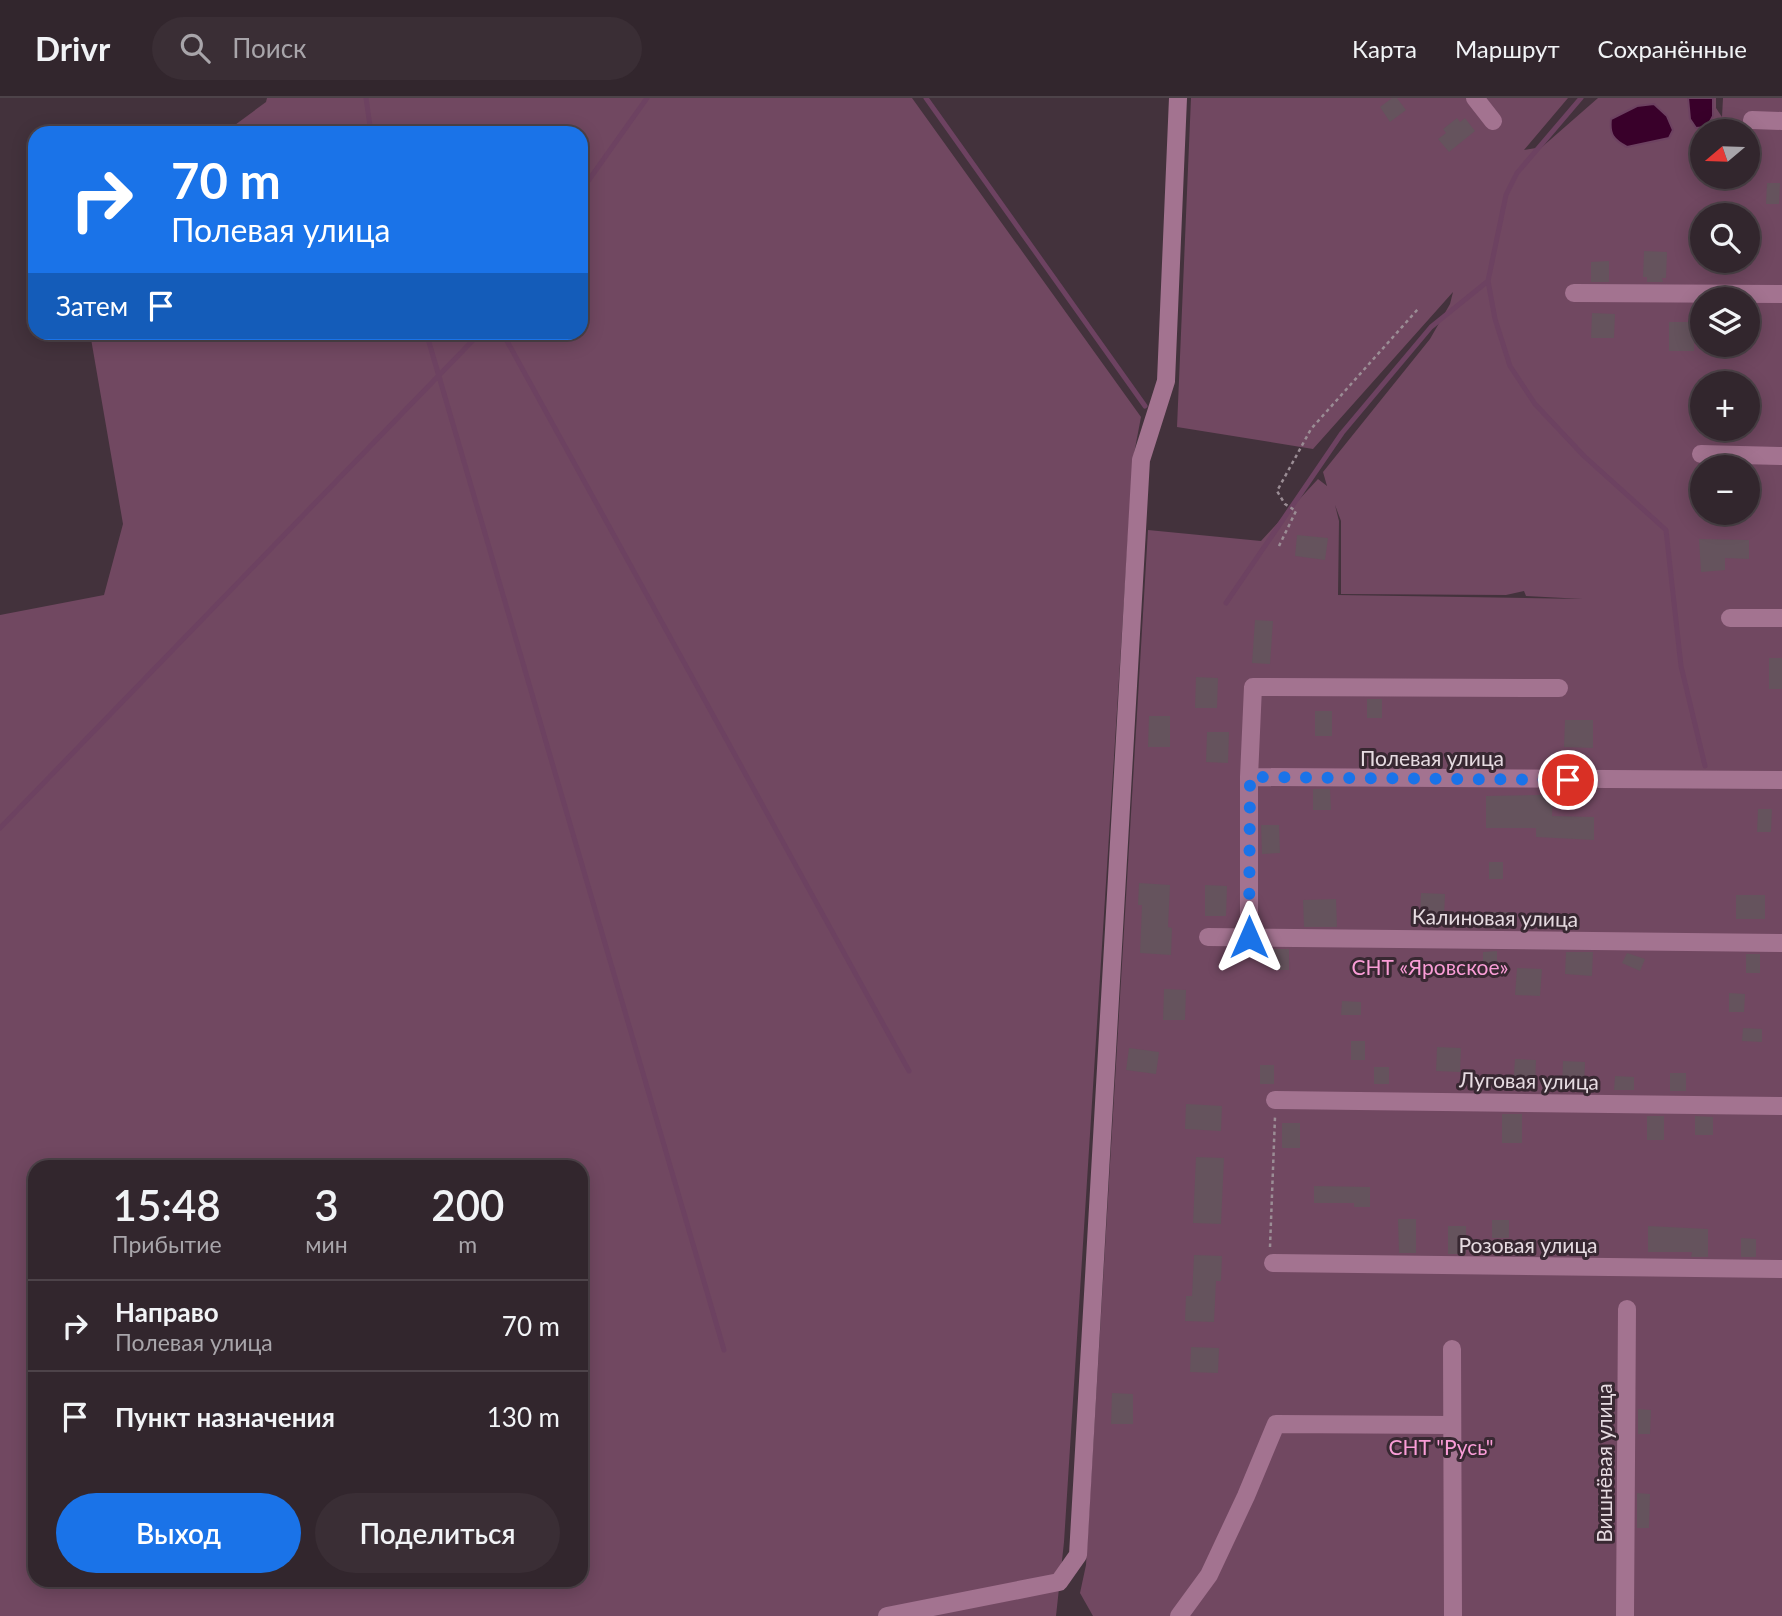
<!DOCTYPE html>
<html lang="ru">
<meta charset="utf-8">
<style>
body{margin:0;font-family:Lato,sans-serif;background:#3a2e35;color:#f1f3f6;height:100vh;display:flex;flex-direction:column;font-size:26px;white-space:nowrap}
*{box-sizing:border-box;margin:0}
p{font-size:23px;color:#a8a5aa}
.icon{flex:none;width:38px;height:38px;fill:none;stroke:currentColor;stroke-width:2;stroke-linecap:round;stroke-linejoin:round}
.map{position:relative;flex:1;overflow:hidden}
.side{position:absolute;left:28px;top:1062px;width:560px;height:427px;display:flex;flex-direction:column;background:#32262d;border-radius:21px;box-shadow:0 4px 18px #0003,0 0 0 2px #4d4349}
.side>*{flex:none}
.banner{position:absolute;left:28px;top:28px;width:560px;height:214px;border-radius:21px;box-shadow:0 4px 18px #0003,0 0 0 2px #4d4349;background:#1a73e8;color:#fff;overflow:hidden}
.needle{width:46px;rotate:251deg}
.controls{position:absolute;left:1690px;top:21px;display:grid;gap:14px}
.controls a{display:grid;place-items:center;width:70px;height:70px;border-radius:50%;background:#32262d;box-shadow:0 4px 18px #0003,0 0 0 2px #4d4349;font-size:35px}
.pin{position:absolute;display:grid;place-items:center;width:60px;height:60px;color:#fff;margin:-30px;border:4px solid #fff;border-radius:50%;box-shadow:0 2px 7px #0007}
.me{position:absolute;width:77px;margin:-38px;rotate:0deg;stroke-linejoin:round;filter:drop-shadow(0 0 5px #0008)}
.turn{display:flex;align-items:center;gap:24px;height:147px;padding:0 28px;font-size:32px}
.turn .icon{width:91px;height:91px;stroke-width:2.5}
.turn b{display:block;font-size:49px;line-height:60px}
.then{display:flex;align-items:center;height:66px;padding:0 28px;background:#0003;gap:14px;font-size:26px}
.eta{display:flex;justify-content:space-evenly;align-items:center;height:119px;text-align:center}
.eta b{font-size:42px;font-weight:600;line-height:49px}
.action{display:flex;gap:14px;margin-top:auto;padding:14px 28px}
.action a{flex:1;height:80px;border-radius:42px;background:#1a73e8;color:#fff;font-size:28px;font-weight:600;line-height:80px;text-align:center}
.action a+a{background:#3a2e35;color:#f1f3f6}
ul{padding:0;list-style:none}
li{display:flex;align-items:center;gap:21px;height:91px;padding:0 28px;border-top:2px solid #4d4349}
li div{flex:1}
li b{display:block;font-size:26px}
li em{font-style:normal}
header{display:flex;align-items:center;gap:42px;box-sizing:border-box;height:98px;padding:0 35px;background:#32262d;border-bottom:2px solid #4d4349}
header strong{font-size:33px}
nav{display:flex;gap:38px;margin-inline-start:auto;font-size:24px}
.search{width:490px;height:63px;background:#3a2e35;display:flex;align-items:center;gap:18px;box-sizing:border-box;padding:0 24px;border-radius:38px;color:#a8a5aa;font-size:26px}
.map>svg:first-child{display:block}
.green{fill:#714861;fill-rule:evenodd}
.water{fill:#39002a;stroke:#6d4261;stroke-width:2}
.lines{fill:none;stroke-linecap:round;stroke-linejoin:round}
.stream{stroke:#6d4261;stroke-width:5}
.building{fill:#65535d}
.path{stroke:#9b8d95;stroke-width:2.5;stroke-dasharray:3.5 3.5;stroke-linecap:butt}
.minor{stroke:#a37390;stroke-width:18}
.route{stroke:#1a73e8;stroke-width:12;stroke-dasharray:0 21.6}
.labels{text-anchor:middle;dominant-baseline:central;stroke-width:6;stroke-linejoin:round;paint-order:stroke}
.street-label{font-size:21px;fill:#e6dbe1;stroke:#382832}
.park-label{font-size:21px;fill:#fa9dd7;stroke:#382832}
</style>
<header>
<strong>Drivr</strong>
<div class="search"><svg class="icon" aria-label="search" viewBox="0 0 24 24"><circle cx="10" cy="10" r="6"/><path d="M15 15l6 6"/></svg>Поиск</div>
<nav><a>Карта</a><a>Маршрут</a><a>Сохранённые</a></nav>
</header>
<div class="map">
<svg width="1782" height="1518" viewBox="0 0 1782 1518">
<rect width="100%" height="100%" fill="#43323c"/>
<path class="green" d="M267,0H912L1141,319L1133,361L1064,1444L1056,1518H0V517L104,497L123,426L90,235L581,234V35H224L266,4ZM35,1069H581V1482H35Z
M1191,0H1568L1524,52L1542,49L1598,0H1716V10L1722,19L1723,0H1782V1518H1093L1080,1495L1086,1467L1148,432L1261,443L1318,381L1327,388L1323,374L1430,241L1450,206L1453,194L1313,351L1177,329ZM1703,33H1748V79H1703ZM1703,117H1748V163H1703ZM1703,201H1748V247H1703ZM1703,285H1748V331H1703ZM1703,369H1748V415H1703ZM1335,407L1341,423V496L1506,497L1524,493L1526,498L1583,501L1338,497L1339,423Z"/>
<path class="water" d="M1688,0H1713V18L1707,29L1696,30L1690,21Z
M1654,6L1667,18L1673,32L1669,40L1627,49C1614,42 1609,37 1611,21L1637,8Z"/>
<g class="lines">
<path class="stream" d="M366,0L371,35
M926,0L1145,308
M1581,0L1517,75L1506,97L1488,183L1495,221L1510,268L1535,306L1584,358L1666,432L1681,568L1705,668
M581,93L647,0
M426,234L724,1252
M502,234L909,973
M1226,505L1342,335L1431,229L1488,183
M0,730L481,234"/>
</g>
<path class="building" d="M1392,0H1397L1406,12L1390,24L1380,9Z
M1457,20L1460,24L1465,20L1475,33L1449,54L1438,41L1446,35L1443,31Z
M1767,85H1780L1779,106H1766Z
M1644,153L1667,154L1666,180H1662L1663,184H1647V179H1643Z
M1609,163V184H1591V164Z
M1592,215L1615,216L1614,240H1591Z
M1669,224H1694V253H1669Z
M1297,437L1328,440L1325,462L1295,458Z
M1699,441L1749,442V461L1725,460V472L1701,474Z
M1255,522L1273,523L1270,566L1252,565Z
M1769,560H1782V591H1769Z
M1196,579L1218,580L1217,610H1195Z
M1367,601H1382V620H1367Z
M1315,613H1332V638H1315Z
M1149,618H1170V649H1148Z
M1565,622H1593V650L1564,649Z
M1207,634H1229L1228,665L1206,664Z
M1313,691H1330L1331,712H1313Z
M1537,697H1553L1552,718L1594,719V742L1536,739V730H1486V698Z
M1758,711H1772L1771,734H1757Z
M1261,727H1279L1280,755L1262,756Z
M1489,764H1503V781H1489Z
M1139,785L1170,787L1168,829L1172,830L1171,857L1140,855L1142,807H1138Z
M1205,787L1227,788L1226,818H1205Z
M1421,795L1445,796L1444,820L1420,819Z
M1736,797H1765V821H1736Z
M1336,801L1337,829H1304L1303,802Z
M1491,814H1509V831H1491Z
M1272,851H1289V872H1272Z
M1497,853V873H1483V854Z
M1566,854H1593L1592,878L1565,876Z
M1627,855L1645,861L1640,873L1622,865Z
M1746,856H1760V875H1746Z
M1517,870L1542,871L1540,898L1515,897Z
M1164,891L1186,892L1185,922H1163Z
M1729,895L1745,896L1744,914H1729Z
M1342,903L1361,904V917H1341Z
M1743,930L1762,931V944L1742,943Z
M1351,943H1365V962H1351Z
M1437,949L1461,950L1460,974L1436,973Z
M1129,950L1159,954L1156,976L1126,972Z
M1515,961L1536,962L1535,988L1513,987Z
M1563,963L1585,964L1584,989L1562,988Z
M1260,967H1274V986H1260Z
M1374,969H1389V986H1374Z
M1670,975H1686V993H1670Z
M1615,978L1634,979V992H1614Z
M1186,1006L1222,1008L1221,1033L1185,1031Z
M1502,1016H1522V1045H1502Z
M1647,1018H1664V1042H1647Z
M1695,1018L1713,1019V1037H1695Z
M1282,1025H1300V1050H1282Z
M1196,1059L1224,1060L1221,1126L1193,1125Z
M1314,1088L1370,1089V1109H1354V1105H1314Z
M1398,1121H1416V1155H1399Z
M1492,1122H1509V1140H1492Z
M1448,1128H1466V1156H1448Z
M1648,1128L1708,1131V1159H1691L1692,1154H1648Z
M1741,1140L1756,1141V1159H1741Z
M1194,1157L1222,1158L1221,1183H1216L1214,1224L1185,1223L1186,1198H1192Z
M1191,1249L1219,1250L1218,1275L1190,1274Z
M1112,1295L1133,1296V1326H1111Z
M1638,1311L1651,1312L1650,1336H1638Z
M1637,1395L1650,1396L1649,1430H1637Z"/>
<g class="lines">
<path class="path" d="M1279,448L1296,413L1285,406L1277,393L1311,331L1418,211
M1270,1149L1275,1019"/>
<path class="minor" d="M1475,0L1493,23
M1752,22L1782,23
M1574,195L1782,196
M1701,356L1782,358
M1730,520H1782
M1249,679L1782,682
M1208,839L1782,845
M1249,839V679L1253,589L1559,590
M1275,1002L1782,1008
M1273,1165L1782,1171
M1452,1251L1453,1518
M887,1518L1059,1484L1078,1457L1141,362L1166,283L1178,0
M1179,1518L1209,1477L1246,1398L1276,1326L1452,1327
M1625,1518L1627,1211"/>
</g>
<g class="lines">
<path class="route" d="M1249,839L1250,679L1568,682"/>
</g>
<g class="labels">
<g class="street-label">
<text x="1432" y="659">Полевая улица</text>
<text transform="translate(1495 819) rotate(1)">Калиновая улица</text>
<text transform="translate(1529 982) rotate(1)">Луговая улица</text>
<text x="1528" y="1146">Розовая улица</text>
<text transform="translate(1603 1365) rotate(-90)">Вишнёвая улица</text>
</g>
<g class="park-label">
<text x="1430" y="868">СНТ «Яровское»</text>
<text x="1441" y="1348">СНТ "Русь"</text>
</g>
</g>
</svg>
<div class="controls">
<a><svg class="needle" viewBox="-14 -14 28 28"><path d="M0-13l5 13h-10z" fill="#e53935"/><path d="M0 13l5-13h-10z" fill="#a8a5aa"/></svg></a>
<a><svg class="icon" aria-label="search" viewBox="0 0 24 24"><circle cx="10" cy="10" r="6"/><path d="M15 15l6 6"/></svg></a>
<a><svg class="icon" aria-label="layers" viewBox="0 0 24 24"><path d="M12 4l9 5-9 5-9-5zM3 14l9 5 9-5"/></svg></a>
<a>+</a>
<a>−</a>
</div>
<div class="pin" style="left:1568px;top:682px;background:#d93025"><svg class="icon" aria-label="arrive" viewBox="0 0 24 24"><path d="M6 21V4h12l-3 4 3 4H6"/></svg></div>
<svg class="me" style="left:1249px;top:839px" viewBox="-20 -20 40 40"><path d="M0-17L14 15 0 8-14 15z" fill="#1a73e8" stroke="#fff" stroke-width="4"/></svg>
<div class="banner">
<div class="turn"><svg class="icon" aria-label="right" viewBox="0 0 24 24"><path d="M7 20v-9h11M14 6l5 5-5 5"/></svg><div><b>70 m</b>Полевая улица</div></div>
<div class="then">Затем<svg class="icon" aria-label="arrive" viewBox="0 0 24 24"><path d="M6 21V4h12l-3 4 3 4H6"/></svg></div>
</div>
<section class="side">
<div class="eta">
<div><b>15:48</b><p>Прибытие</p></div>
<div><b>3</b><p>мин</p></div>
<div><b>200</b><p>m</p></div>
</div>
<ul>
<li><svg class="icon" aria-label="right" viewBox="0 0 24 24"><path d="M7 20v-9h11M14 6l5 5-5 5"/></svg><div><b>Направо</b><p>Полевая улица</p></div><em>70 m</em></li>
<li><svg class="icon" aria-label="arrive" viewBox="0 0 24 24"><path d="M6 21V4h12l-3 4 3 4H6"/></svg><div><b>Пункт назначения</b></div><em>130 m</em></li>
</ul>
<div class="action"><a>Выход</a><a>Поделиться</a></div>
</section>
</div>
